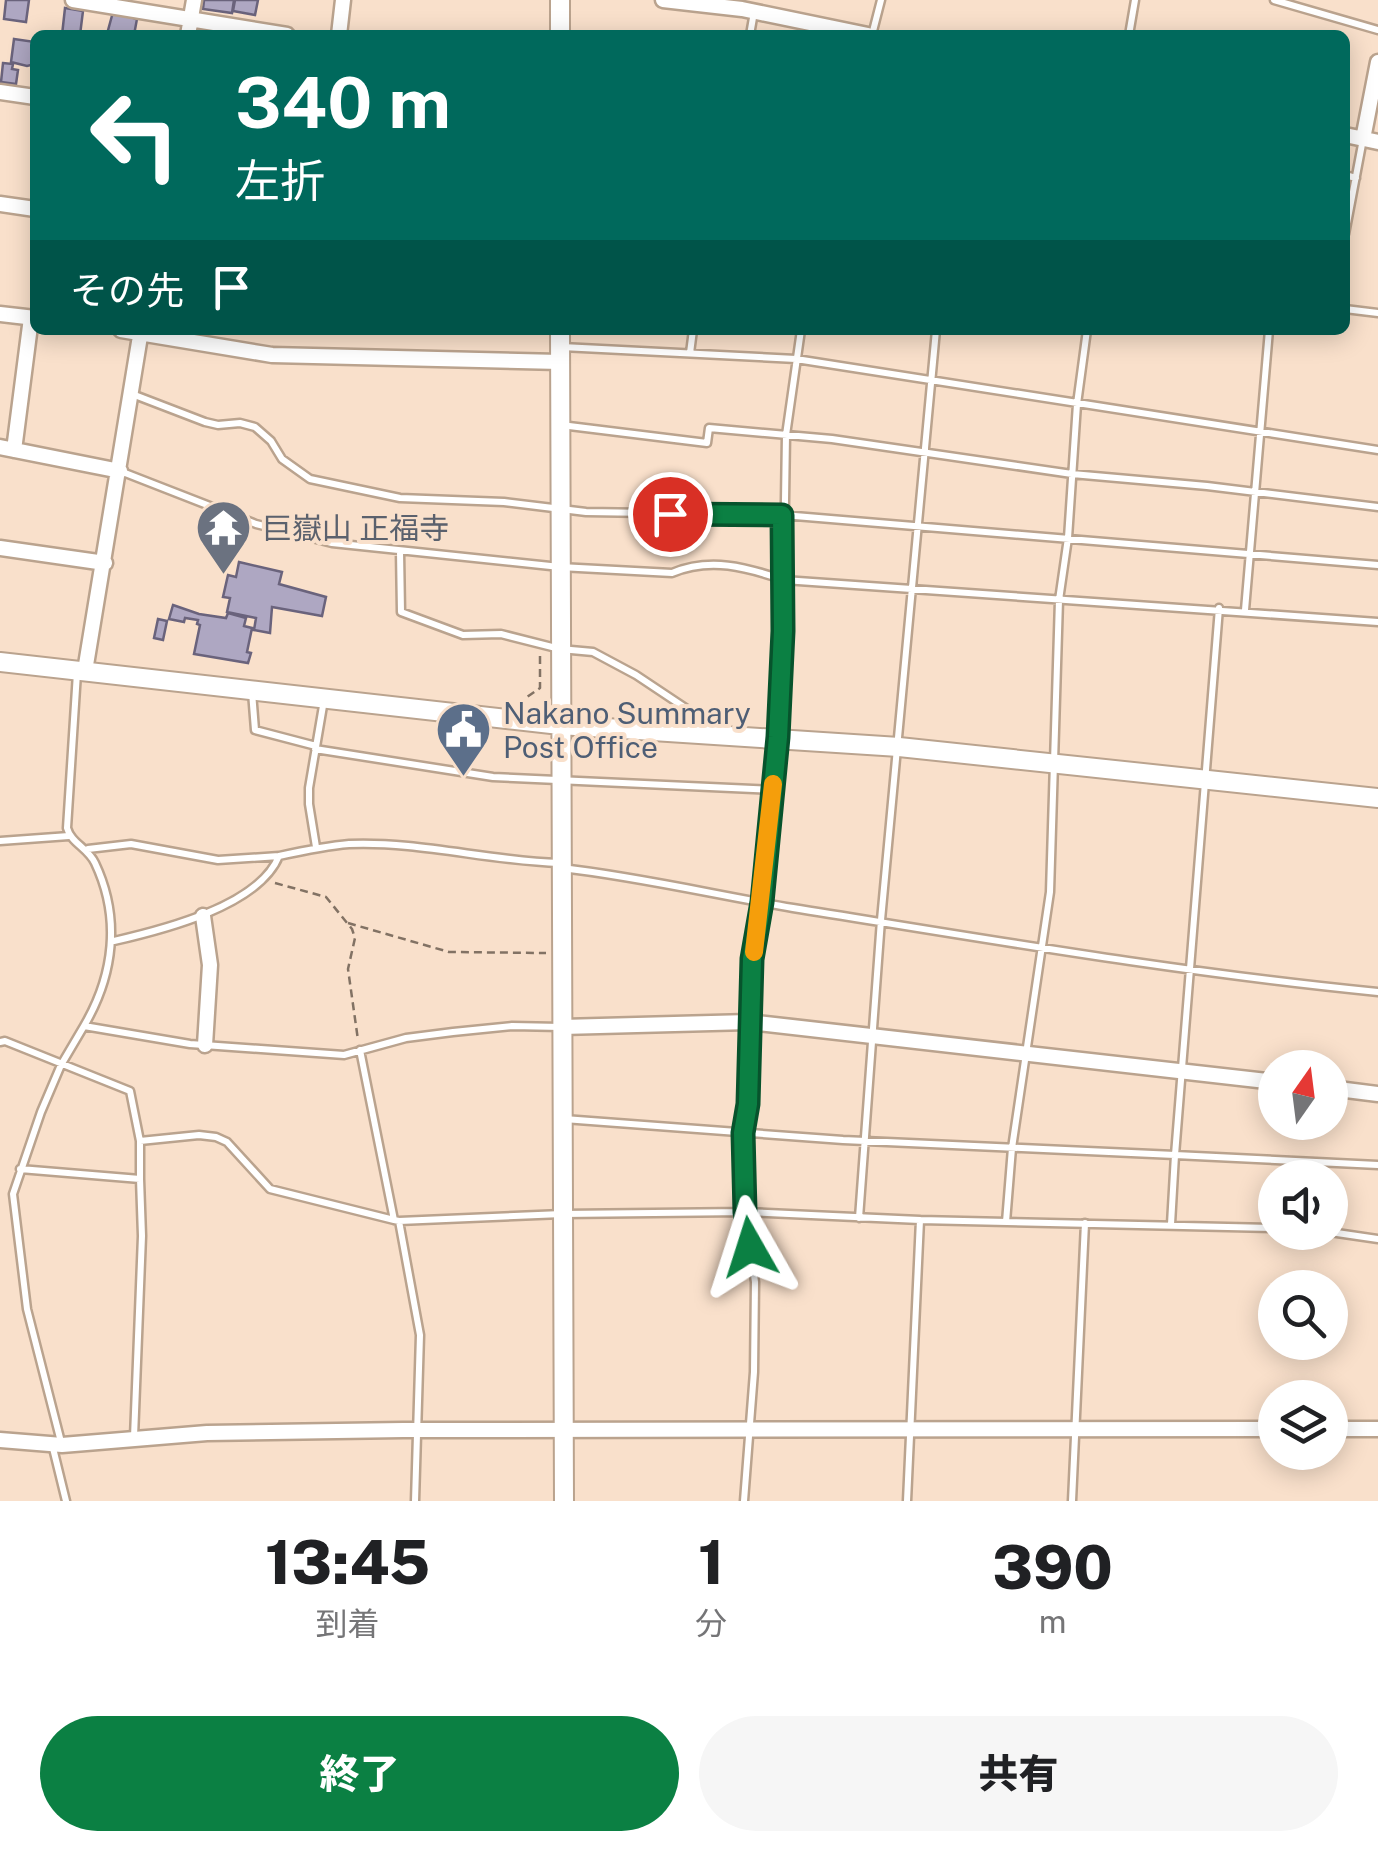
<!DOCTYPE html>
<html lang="ja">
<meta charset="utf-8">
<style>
body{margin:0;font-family:"Public Sans","Noto Sans JP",sans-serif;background:#f6f6f6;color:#202124;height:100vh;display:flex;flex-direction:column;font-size:38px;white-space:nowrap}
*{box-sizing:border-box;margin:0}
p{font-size:32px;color:#757577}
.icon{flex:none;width:55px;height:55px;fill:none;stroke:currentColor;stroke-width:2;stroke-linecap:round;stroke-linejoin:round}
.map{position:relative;height:1501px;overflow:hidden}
.panel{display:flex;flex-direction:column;background:#fff;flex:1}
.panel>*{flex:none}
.top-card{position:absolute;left:30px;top:30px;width:1320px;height:305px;border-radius:15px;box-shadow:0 5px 25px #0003;background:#00695c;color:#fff;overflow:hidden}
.needle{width:65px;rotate:14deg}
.controls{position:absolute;left:1258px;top:1050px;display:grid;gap:20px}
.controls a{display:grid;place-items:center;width:90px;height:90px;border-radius:50%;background:#fff;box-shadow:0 5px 25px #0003;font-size:50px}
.pin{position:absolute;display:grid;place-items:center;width:85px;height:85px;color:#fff;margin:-42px;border:5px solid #fff;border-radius:50%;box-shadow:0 2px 10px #0007}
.me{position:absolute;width:110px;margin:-55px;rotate:354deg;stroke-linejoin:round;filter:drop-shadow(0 0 8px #0008)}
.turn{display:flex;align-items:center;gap:35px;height:210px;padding:0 40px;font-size:45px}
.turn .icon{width:130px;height:130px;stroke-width:2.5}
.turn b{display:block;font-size:70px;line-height:85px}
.then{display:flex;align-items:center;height:95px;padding:0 40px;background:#0003;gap:20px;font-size:38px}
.eta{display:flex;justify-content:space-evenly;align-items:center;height:170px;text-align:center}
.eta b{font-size:60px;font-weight:800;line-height:70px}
.primary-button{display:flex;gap:20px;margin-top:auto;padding:20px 40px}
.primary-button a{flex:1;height:115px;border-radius:60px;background:#0b8043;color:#fff;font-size:40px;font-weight:800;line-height:115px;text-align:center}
.primary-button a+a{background:#f6f6f6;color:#202124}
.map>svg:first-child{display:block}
.building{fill:#aea7c2;stroke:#6a637c;stroke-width:2.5}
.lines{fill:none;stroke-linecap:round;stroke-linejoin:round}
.service-casing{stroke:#baa38e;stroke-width:11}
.minor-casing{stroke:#baa38e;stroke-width:19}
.tertiary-casing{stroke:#baa38e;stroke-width:22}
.path{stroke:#827264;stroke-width:2.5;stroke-dasharray:8 5;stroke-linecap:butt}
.service{stroke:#fff;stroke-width:6}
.minor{stroke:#fff;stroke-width:14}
.tertiary{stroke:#fff;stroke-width:18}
.route-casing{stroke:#07532c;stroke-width:25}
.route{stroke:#0b8043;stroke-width:18}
.slow{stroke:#f59e0b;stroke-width:18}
.labels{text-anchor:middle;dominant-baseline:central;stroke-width:8;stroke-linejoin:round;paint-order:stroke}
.worship-label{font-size:30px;fill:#5b616d;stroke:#f9e0cb;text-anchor:start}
.service-label{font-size:30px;fill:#4e5e75;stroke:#f9e0cb;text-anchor:start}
</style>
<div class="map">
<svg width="1378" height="1501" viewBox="0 0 1378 1501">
<rect width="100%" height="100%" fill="#f9e0cb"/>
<path class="building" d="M6,0H29L26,22L4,19Z
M204,0H234L232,13L203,9Z
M235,0H258L255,15L233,11Z
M65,8L83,11L80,35H62Z
M113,12L137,19L134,35L107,34Z
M14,39L35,42V64L27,66L11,62Z
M3,63L13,64L12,69L18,70L16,84L1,82Z
M214,516L227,521L221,537L208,532Z
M239,562L282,572L279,584L326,597L322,616L272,607L270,633L254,630L256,618L227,612L230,598L223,597L228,575L236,577Z
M173,605L199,614L226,618L228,613L246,618L244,626L252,628L247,652L251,653L248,663L194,654L200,625L197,624L198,620L185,618L184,622L169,619Z
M158,619L167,621L163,640L154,638Z"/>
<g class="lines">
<defs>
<path id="service" d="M1274,0L1378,30
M750,35L754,12
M872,35L881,0
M1129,35L1135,0
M1345,175L1356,178
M1345,234L1363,139
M1345,309L1378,313
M562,347L796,359L1378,450
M690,353L693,330
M132,394L205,422L218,425L240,423L255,427L271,441L282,459L310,479L400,498L504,502L586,512L783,515L1378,565
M561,425L707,443L709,428L832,439L1072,474L1207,486L1378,507
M120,471L256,524L332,543L560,567L672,573C710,557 746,567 784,580L1378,622
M400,552L401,612L463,635L501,634L560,649L593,652L636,675L687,709L685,728
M1245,610L1269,330
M77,673L67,828C71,843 88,848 95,863C121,918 114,975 84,1026
M252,692L255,730L316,746
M315,749L493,777L773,790
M0,841L69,836
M316,847L309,804V788L324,700
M88,849L131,844L218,860L279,856
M562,868C640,877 716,895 793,908C987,939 1183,973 1378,992
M114,941C162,930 259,906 279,856C302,851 325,846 349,844C419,841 489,861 559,863
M0,1042L5,1041L130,1091L140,1141L199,1135L216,1137L227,1142L270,1189L394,1220
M360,1050L394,1220L399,1221L562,1214L745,1212L920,1220L1275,1228
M564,1119L843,1140L1175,1155L1219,608
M20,1169L140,1179V1141
M859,1218L881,920L936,330
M399,1221L420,1335L415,1501
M1006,1222L1012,1148L1050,892L1059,600L1068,538L1077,404L1087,330
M1171,1224L1175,1155L1378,1165
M1330,1232L1378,1239
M134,1437L142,1236L140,1179
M61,1442L27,1309L13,1194L41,1112L61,1065L84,1026L190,1044L344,1055L406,1038L453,1032L512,1026L561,1027
M52,1444L66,1501
M744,1501L754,1372L755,1282L745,1212L743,1133L748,1104L753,959L777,737L783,631L786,435L801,330
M907,1501L920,1220
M1072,1501L1085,1223"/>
<path id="minor" d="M73,0L287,35
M663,0L742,9L868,35
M188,35L194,0
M339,35L343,0
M0,92L35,97
M1345,135L1378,142
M1363,139L1378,62
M0,204L35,209
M0,314L35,318
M121,330L272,355L560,362
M0,447L120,471
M14,450L31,318
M0,548L105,563
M85,671L141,330
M203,916L210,965L205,1045
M562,1027L749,1022L1275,1082
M1330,1088L1378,1094
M1330,1429H1378
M0,1440L62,1445L207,1433L403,1430L1275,1429"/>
<path id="tertiary" d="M560,35V0
M560,330L564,1501
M0,662L560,725L899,747L1378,798"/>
</defs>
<use href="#service" class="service-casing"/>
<use href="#minor" class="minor-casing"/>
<use href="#tertiary" class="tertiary-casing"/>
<path class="path" d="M517,704L540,688V654
M275,883L326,897L352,929L355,938L348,969L358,1040
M348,923L449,952L546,953"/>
<use href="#service" class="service"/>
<use href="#minor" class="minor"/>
<use href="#tertiary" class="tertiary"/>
</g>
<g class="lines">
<defs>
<path id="route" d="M670,514L782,515L783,631L778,737L762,902L752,959L748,1104L743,1133L745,1212L750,1247"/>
</defs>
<use href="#route" class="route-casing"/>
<use href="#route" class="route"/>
<path class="slow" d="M754,952L773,784"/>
</g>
<defs>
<symbol id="temple-pin" viewBox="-11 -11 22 30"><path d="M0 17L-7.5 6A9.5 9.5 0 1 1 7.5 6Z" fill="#6b7280" stroke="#f9e0cb"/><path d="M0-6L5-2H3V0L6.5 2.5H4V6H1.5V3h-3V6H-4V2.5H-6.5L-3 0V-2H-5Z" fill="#fff"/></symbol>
<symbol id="civic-pin" viewBox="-11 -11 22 30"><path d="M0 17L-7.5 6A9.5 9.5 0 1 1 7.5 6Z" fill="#5c6f8a" stroke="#f9e0cb"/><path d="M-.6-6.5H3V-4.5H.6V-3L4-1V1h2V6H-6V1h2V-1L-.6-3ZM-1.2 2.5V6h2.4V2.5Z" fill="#fff"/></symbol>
</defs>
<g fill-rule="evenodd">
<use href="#temple-pin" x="192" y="496" width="63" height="86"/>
<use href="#civic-pin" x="432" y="698" width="63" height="86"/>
</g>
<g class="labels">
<g class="worship-label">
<text x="262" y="528">巨嶽山 正福寺</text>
</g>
<g class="service-label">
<text x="503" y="713">Nakano Summary<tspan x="503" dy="34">Post Office</tspan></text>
</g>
</g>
</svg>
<div class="controls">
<a><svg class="needle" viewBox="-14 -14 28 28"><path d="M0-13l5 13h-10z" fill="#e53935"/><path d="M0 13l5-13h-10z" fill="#757577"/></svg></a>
<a><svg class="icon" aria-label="sound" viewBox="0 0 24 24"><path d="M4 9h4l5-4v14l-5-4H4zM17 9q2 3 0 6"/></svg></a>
<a><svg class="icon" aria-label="search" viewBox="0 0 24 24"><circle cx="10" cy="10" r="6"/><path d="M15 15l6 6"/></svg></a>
<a><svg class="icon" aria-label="layers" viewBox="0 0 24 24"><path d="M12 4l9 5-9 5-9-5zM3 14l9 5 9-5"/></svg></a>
</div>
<div class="pin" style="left:670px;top:514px;background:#d93025"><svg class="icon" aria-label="arrive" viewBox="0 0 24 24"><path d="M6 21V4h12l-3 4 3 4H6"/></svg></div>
<svg class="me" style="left:750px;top:1247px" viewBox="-20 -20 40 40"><path d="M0-17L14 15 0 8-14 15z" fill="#0b8043" stroke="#fff" stroke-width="4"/></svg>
<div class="top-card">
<div class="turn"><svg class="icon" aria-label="left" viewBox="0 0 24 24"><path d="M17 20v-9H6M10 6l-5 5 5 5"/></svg><div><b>340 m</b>左折</div></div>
<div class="then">その先<svg class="icon" aria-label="arrive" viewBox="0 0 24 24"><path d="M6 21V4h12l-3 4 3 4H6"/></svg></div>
</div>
</div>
<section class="panel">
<div class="eta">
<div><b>13:45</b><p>到着</p></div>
<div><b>1</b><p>分</p></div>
<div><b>390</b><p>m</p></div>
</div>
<div class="primary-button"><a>終了</a><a>共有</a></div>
</section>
